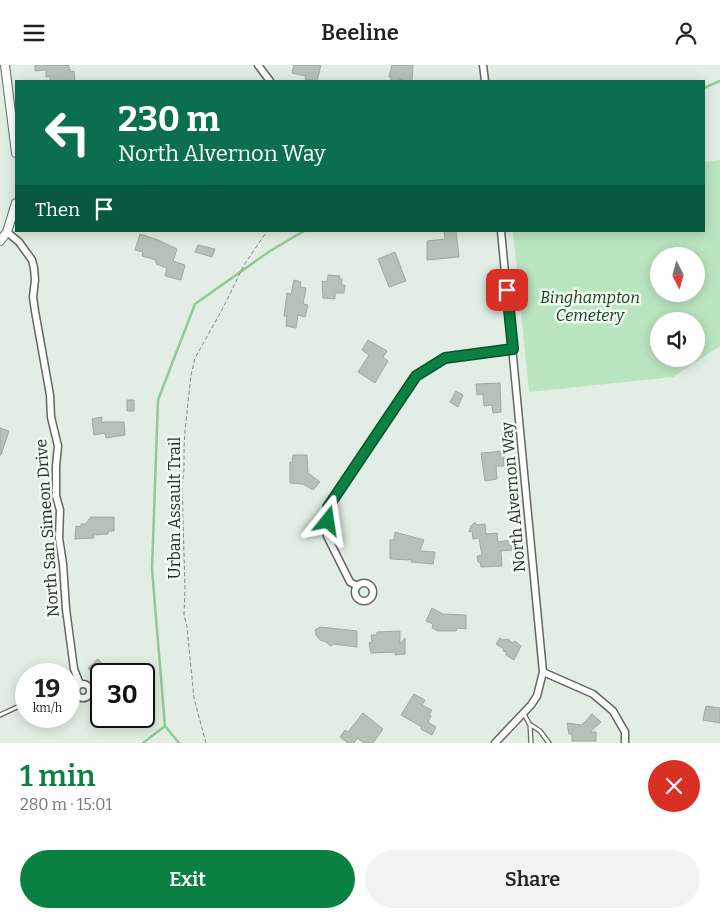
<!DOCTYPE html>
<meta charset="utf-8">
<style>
body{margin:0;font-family:Bitter,serif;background:#f2f2f2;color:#202124;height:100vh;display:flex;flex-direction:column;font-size:19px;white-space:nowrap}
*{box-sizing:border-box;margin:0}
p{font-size:16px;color:#757577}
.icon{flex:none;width:28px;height:28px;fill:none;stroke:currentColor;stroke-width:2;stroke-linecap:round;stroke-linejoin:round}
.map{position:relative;height:678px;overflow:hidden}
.sheet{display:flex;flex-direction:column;background:#fff;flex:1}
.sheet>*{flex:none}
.banner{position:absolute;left:15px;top:15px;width:690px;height:152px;border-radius:0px;box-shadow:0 2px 12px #0003;background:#0b6e4f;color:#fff;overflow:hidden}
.needle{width:32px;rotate:174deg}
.fabs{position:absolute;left:650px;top:182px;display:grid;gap:10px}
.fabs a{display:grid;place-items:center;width:55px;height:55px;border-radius:50%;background:#fff;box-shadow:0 2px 12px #0003;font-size:25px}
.speed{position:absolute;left:15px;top:598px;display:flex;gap:10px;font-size:25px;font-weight:700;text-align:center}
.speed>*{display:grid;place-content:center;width:65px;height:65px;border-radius:50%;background:#fff;box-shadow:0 2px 12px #0003;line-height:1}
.speed small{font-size:12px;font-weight:400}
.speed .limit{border:2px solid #111;border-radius:8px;background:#fff;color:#111}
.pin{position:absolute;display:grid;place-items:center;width:42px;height:42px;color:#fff;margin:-21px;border-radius:10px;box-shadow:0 2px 8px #0006}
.me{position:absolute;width:55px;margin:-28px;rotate:15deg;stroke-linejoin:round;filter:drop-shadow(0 0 4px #0008)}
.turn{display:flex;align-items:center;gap:18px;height:105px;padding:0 20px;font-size:22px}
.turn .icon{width:65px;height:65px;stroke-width:2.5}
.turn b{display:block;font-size:35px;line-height:42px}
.then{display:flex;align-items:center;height:48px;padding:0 20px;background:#0003;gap:10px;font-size:19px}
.round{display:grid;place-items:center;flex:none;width:52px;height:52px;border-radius:26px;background:#f2f2f2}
.head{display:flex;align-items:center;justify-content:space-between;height:85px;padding:0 20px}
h1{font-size:30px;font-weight:600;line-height:38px;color:#0b8043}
.button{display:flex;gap:10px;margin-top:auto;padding:10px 20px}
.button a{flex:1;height:58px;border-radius:30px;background:#0b8043;color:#fff;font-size:20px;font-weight:600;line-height:58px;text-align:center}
.button a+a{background:#f2f2f2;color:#202124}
header{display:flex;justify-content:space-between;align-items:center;height:65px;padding:0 20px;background:#fff;font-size:22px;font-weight:600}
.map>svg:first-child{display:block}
.green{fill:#bbe4c0;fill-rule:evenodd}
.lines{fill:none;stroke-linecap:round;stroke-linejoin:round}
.stream{stroke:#8fca98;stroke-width:2.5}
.building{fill:#b6c1b7;stroke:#9faaa0}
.service-casing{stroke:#5f6960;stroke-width:5.5}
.minor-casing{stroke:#5f6960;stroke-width:9}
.tertiary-casing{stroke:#5f6960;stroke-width:10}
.path{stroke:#818881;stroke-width:1;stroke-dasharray:4 2.5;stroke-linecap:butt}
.service{stroke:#fff;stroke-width:3}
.minor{stroke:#fff;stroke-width:6}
.tertiary{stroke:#fff;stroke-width:8}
.route-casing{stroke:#07532c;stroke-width:12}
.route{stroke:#0b8043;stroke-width:9}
.labels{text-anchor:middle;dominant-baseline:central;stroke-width:5;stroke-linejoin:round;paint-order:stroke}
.park-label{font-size:16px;font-style:italic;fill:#123d1c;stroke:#f0fbf1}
.street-label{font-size:16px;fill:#292d29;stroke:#f0fbf1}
</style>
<header><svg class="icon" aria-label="menu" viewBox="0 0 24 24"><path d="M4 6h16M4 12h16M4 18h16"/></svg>Beeline<svg class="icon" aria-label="person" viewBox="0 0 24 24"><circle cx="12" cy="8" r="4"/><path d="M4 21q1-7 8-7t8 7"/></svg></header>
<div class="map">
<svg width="720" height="678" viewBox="0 0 720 678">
<rect width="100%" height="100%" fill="#e2eee3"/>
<path class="green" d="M720,95V281L673,312L529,327L513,166H704V97ZM659,191H696V229H659ZM659,256H696V294H659Z"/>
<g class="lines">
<path class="stream" d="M704,23L720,16
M143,678L165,661
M179,678L165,661L152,504L158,335L195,239L270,186L304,166"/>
</g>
<path class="building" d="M35,0H69V5L70,4L71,7L74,6L75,16H50V11L46,12V5L35,6Z
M294,0H321L317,16L305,14L306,11L292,8Z
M392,0H413L412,16H405L399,14L398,16H390L392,12H389Z
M444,166H456L459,192L427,195V176L445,174Z
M140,169L158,175L177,184L173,196L185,200L181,215L165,211L167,203L156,199V195L142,191L143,187L135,185Z
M198,180L215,184L212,192L195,187Z
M395,187L406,216L389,222L378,194Z
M328,210L340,211L339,214H342L341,220H345L344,228H335V234L323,233L322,216L327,217Z
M294,215L301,217L300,222L306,223L303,239L308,240L305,252L298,250L296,263L286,261L287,251H284L287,228L291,229Z
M368,275L387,286L383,292L388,296L375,318L358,307L369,290L362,285Z
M500,318L501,347L493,348L492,340L484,341L483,329L477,330L476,319Z
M456,326L463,330L458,342L450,337Z
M127,335H134V346H127Z
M102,352L101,357H124L125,370L106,373L105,368L94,370L92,354Z
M0,363L9,366L1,390H0Z
M504,386V401H496L497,414L485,416L481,388Z
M293,390H307L308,408L320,417L313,425L303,419L290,418V397L292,398Z
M91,452H114V466H108V469L93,470L94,473L75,474L76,461L81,462V459H85Z
M475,457L476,460L485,459L486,469L497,468L498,477L511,475L512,485L501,486L502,501L481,502L480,497H478L477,491L482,490L479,473L473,474L472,466L469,467L471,461Z
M395,467L424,475L420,486L435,487L433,499L411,497L412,495L390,494V475H394Z
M432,543L443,549L466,550V564L457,563L456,566H438L432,563L433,559L426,556Z
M320,562L357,566V582L333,579L331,581L326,577L320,575L316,570L315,565Z
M400,566V579L405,573V589L395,590L396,587L371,588L369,578L372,577L371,570H377V567Z
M500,573L503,575L508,574L513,578L515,576L521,581L514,595L506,590V587L503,586L504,584L496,579Z
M98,594L106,603L114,598L123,609H101V611L97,613L88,603Z
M414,629L425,635L422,640L432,645L429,650L431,651L428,657L436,662L432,670L421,664L422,662L401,650Z
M706,641L720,643V658L703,655Z
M363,648L383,664L373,678H364L357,673L354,678H348L340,672L345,665L348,667Z
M592,649L601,657L590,667H596V676H572V669H569L567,658L582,660Z"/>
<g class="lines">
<defs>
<path id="service" d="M524,649L530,660L531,678
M0,650L26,638
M531,660L540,666L549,678"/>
<path id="minor" d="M258,0L270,16
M483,0L485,16
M7,167L19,177L32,195L34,203L35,215L33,232L35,246L50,330L51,352L58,381L56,401V431L60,445L59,473L63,499L66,544L74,604L80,619
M355 527a9 9 0 1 1 18 0a9 9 0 1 1-18 0Z
M357,521L350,517L327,471L328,442L416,311L445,293L513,284
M543,607L593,629L613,646L625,667V678
M76 626a7 7 0 1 1 14 0a7 7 0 1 1-14 0Z
M495,678L531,640L537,631L543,607L501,166"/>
<path id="tertiary" d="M5,0L16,88
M0,176L7,167L16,138"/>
</defs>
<use href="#service" class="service-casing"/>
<use href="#minor" class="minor-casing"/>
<use href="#tertiary" class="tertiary-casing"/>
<path class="path" d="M206,678L194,633L187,562L184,550L185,523L182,420L184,405V382L185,366L191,310L195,293L223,243L244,200L267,166"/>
<use href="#service" class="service"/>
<use href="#minor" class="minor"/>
<use href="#tertiary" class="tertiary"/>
</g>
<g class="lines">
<defs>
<path id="route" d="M328,456V442L416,311L445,293L513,284L507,225"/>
</defs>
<use href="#route" class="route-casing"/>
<use href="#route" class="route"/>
</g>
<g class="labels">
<g class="park-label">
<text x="590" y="232">Binghampton<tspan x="590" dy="18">Cemetery</tspan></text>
</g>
<g class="street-label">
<text transform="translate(513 432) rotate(-95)">North Alvernon Way</text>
<text transform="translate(174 443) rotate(-90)">Urban Assault Trail</text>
<text transform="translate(47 463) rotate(-94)">North San Simeon Drive</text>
</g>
</g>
</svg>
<div class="fabs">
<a><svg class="needle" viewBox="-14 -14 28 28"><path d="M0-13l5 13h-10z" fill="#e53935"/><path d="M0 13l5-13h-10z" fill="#757577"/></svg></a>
<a><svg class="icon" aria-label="sound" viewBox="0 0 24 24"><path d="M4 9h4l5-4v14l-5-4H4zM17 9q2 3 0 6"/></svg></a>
</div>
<div class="speed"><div>19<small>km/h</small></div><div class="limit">30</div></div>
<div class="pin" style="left:507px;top:225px;background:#d93025"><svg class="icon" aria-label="arrive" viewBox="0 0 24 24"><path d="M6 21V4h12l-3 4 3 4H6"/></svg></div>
<svg class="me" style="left:328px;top:456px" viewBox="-20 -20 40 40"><path d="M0-17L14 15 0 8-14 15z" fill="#0b8043" stroke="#fff" stroke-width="4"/></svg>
<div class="banner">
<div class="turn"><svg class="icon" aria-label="left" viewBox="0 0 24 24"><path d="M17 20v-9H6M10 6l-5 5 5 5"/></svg><div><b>230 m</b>North Alvernon Way</div></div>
<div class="then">Then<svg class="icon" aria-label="arrive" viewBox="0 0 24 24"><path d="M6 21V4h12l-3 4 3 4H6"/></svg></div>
</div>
</div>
<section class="sheet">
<div class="head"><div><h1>1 min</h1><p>280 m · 15:01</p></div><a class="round" style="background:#d93025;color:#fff"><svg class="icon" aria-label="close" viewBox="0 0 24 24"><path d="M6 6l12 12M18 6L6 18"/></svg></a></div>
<div class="button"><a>Exit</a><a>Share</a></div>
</section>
